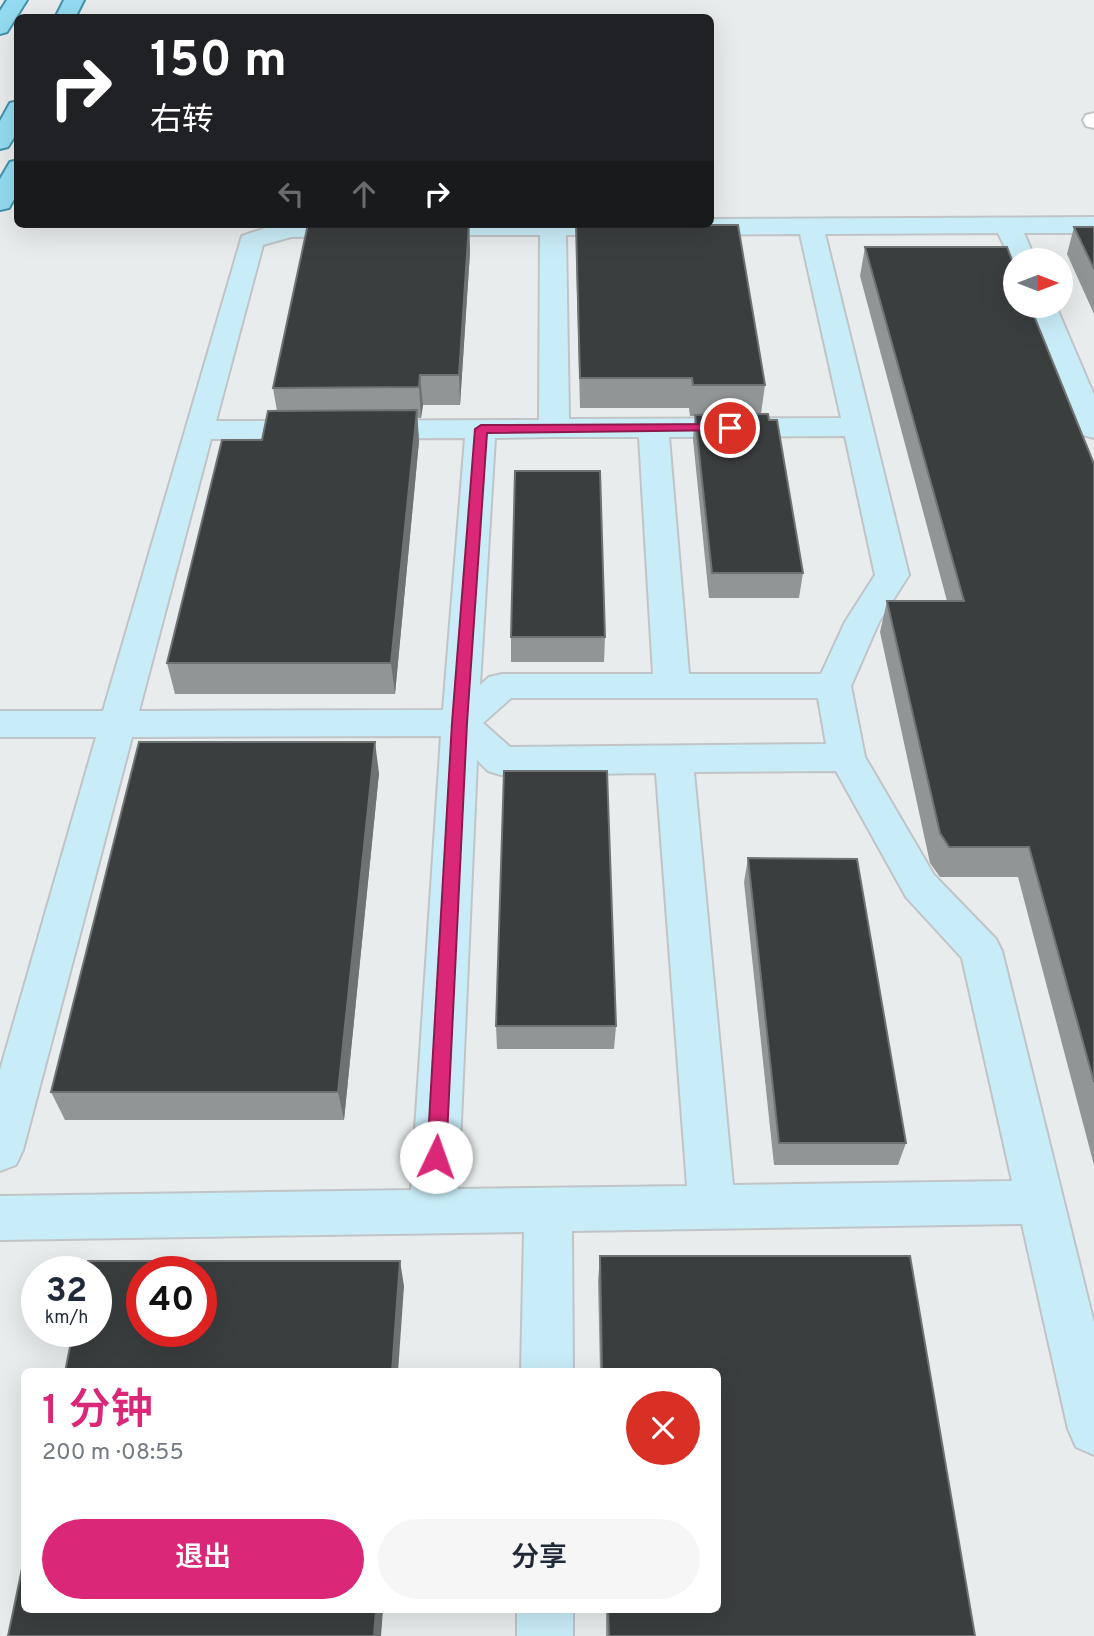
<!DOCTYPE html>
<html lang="zh">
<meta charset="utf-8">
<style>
body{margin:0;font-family:Overpass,"Noto Sans SC",sans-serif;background:#f6f6f7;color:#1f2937;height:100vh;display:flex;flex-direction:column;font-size:26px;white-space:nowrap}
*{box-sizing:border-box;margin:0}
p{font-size:23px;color:#747a83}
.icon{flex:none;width:38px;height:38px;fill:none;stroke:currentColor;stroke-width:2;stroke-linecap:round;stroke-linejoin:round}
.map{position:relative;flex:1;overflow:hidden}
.sheet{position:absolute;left:21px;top:1368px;width:700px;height:245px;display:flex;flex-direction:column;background:#fff;border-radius:10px;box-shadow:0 7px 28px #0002}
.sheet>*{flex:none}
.guide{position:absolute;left:14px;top:14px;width:700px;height:214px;border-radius:10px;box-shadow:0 7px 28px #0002;background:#202124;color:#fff;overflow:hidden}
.needle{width:46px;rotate:90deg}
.fabs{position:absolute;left:1003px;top:248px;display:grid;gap:14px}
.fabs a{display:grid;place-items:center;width:70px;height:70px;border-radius:50%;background:#fff;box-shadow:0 7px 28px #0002;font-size:35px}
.speed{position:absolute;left:21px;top:1256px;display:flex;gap:14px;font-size:35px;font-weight:700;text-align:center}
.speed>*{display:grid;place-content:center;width:91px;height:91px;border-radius:50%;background:#fff;box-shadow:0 7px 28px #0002;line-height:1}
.speed small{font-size:18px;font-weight:400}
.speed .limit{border:10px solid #d22;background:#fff;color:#111}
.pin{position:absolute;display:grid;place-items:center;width:60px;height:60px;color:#fff;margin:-30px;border:4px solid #fff;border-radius:50%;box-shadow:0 2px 7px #0007}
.me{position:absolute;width:77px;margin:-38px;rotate:3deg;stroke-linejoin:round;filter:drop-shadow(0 0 5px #0008)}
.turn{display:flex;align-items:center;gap:24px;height:147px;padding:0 21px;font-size:32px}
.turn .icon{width:91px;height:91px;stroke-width:2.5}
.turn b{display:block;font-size:49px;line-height:60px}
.lanes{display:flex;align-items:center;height:66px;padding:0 21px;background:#0003;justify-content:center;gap:35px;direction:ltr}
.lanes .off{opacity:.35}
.round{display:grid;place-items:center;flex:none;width:74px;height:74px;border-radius:37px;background:#f6f6f7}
.head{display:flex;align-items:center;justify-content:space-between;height:119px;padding:0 21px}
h1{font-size:42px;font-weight:600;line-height:52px;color:#db2777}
.button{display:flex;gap:14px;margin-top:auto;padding:14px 21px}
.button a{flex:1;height:80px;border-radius:42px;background:#db2777;color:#fff;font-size:28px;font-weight:600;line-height:80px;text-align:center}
.button a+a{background:#f6f6f7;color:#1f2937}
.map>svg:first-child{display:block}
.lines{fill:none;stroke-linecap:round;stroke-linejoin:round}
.street-casing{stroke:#c0c4c6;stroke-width:4}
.secondary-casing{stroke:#c0c4c6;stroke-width:4}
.primary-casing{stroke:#4492aa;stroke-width:4}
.street{fill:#fff;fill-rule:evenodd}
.secondary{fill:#c9edf8;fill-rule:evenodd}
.primary{fill:#94dcf1;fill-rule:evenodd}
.wall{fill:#929596}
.shaded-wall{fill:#6f7273}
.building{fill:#3b3e3f;stroke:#6f7273;stroke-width:2;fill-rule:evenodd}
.route{fill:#db2777;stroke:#8e194d;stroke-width:2}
</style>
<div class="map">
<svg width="1094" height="1636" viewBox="0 0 1094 1636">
<rect width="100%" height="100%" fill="#e8eced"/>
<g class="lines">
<defs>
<path id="street" d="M1094,113V128L1086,126L1083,120L1086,115Z"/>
<path id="secondary" d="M1094,217V233H1024L1036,261H1015V267L998,233L825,234L909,575L879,622L851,686L865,757L934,875L996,939L1002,951L1094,1323V1455L1076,1447L1068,1429L1022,1224L572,1231L573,1372H521L524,1232L0,1240V1196L411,1190L441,736L132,737L23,1150L16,1165L0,1171V1070L96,737H0V711H103L242,236L277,224H370L373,228L369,233L360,236L291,237L263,245L216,421L539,420L540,235H417L408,232L404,227L406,224H641L643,227L639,232L630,235H566L569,419L841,418L800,234L686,235L677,232L673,227L675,224H710V219ZM845,436L875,575L845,622L821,674H689L669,437ZM552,437H639L653,674H502L489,677L480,685L495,438ZM465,438L443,710L139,711L211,439ZM511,698H818L826,744L510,747L483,723ZM477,760L488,771L501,775L656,773L687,1186L458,1189ZM836,771L906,897L962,958L1012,1181L733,1185L694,772Z
M1029,306H1056L1094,395V438L1083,435L1079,429Z
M517,1610H573V1636H517Z"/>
<path id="primary" d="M7,0H27L7,32L0,34V11Z
M64,0H84L75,18H55Z
M18,101V131L8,147L0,149V121L10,103Z
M18,160V192L9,208L0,210V179L10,162Z"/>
</defs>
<use href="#street" class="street-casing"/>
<use href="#secondary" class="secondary-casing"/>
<use href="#primary" class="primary-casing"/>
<use href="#street" class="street"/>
<use href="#secondary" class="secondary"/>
<use href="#primary" class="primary"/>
</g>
<path class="wall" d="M469,224L470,252L460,405H423L421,418H417L419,441L395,694H175L167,663L262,440L277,411L273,388Z
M576,225L765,385L761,414L803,573L799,598H709L693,439L695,416H690L689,408H580L576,255Z
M1074,227H1094V314L1067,254Z
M865,247L1094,464V1165L1018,877H940L930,863L880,632L887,601H947L860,276Z
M511,637H605L604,662H511Z
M379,773L344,1120H65L51,1092Z
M748,858L906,1143L898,1165H774L744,882Z
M496,1026H616L614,1049H497Z
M600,1256H910L975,1636H606V1610H718V1372H600L598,1281Z"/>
<path class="shaded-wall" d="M469,224L470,252L460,405L459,375Z
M420,375L423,405L421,418L419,387Z
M417,410L419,441L395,694L391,663Z
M375,742L379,773L344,1120L338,1092Z
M400,1261L404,1286L398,1372H392Z
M376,1610H383L381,1636H374Z"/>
<path class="building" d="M308,224H469L459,375H420L419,387L273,388Z
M576,225H738L765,385H693L692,378H580Z
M1074,227H1094V269Z
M865,247H1007L1015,268V306H1030L1094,464V1082L1029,847H949L940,833L887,601H964Z
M417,410L391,663H167L222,440H262L268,411Z
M768,414L769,420H777L803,573H712L695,415Z
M515,471H600L605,637H511Z
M139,742H375L338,1092H51Z
M504,771H607L616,1026H496Z
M748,858L857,859L906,1143H779Z
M600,1256H910L975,1636H609L608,1610H718V1372H602Z
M88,1261H400L392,1372H65L73,1332H96V1272H86ZM142,1272H201V1332H142Z
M24,1559V1610H376L374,1636H8Z"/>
<path class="route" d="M730,424L734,425V430L487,433L467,723L446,1157L443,1163L436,1166L429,1163L427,1157L452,723L475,429L481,425Z"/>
</svg>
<div class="fabs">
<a><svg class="needle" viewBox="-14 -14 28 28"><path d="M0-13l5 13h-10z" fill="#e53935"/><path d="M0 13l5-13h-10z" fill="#747a83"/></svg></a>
</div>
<div class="speed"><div>32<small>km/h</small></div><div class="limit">40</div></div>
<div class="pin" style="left:730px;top:428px;background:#d93025"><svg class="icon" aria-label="arrive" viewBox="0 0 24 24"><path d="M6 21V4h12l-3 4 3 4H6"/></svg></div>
<svg class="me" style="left:436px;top:1157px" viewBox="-20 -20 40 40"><circle r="19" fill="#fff"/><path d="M0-13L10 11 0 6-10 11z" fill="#db2777"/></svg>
<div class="guide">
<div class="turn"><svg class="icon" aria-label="right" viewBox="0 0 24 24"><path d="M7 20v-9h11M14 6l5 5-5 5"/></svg><div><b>150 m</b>右转</div></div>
<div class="lanes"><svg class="icon off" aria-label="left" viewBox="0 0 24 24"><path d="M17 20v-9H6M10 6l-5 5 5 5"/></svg><svg class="icon off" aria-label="ahead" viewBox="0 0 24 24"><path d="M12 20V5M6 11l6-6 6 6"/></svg><svg class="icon" aria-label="right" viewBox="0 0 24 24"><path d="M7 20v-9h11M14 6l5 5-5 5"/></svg></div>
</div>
<section class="sheet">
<div class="head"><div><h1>1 分钟</h1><p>200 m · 08:55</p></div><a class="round" style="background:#d93025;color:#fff"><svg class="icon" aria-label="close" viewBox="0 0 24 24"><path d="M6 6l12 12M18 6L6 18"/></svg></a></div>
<div class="button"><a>退出</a><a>分享</a></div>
</section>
</div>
